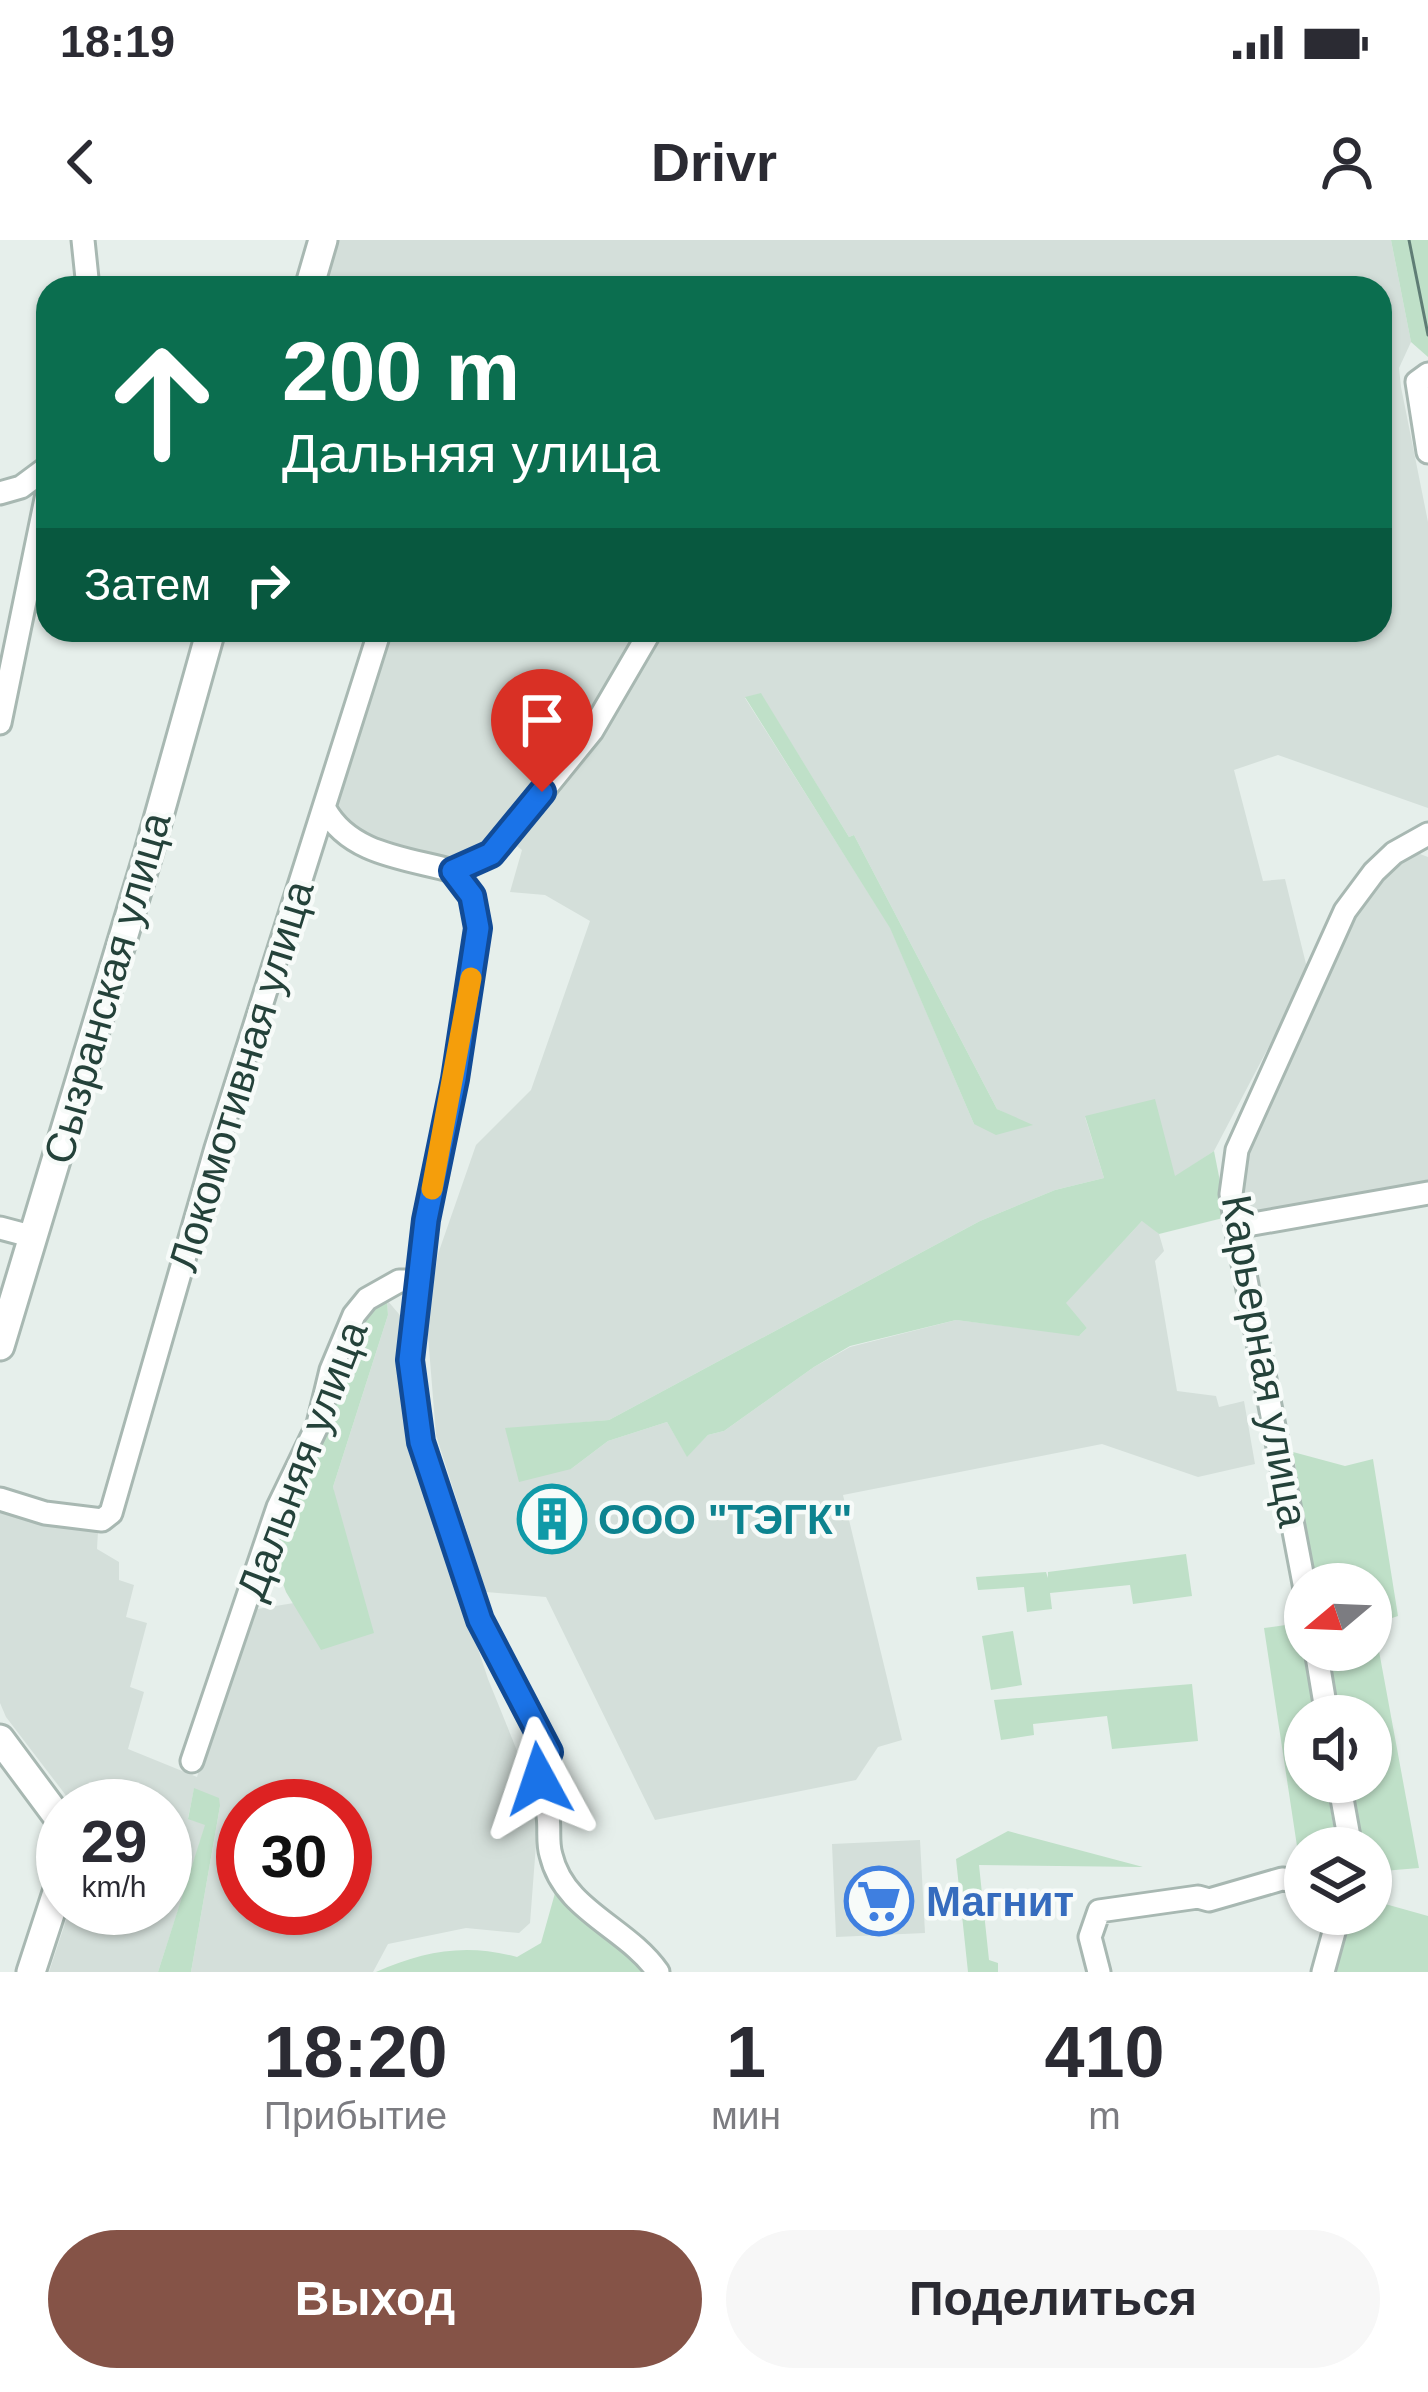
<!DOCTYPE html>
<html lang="ru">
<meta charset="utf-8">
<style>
body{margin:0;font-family:Arial,sans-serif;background:#f7f7f7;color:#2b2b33;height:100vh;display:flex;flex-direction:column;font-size:45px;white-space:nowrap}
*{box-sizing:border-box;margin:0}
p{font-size:39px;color:#7c7c81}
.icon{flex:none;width:66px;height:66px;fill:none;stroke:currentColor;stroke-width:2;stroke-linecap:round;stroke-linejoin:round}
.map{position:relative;height:1732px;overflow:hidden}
.drawer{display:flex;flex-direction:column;background:#fff;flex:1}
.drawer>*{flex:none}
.top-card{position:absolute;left:36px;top:36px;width:1356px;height:366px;border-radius:36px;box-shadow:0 3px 9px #0004;background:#0b6e4f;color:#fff;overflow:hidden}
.needle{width:78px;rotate:251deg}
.fabs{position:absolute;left:1284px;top:1323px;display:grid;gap:24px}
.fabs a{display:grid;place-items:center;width:108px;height:108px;border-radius:50%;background:#fff;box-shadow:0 3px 9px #0004;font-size:60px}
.speed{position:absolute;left:36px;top:1539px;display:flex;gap:24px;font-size:60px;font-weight:700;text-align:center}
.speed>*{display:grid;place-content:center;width:156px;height:156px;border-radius:50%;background:#fff;box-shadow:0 3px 9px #0004;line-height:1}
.speed small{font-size:30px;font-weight:400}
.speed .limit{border:18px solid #d22;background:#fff;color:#111}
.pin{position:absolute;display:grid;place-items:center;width:102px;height:102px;color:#fff;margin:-123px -51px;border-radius:50% 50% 50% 0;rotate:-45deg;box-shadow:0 0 12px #0007}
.pin .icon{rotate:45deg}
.me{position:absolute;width:132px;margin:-66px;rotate:355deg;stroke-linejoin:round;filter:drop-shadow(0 0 9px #0008)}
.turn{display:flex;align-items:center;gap:42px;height:252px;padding:0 48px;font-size:54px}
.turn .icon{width:156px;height:156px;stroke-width:2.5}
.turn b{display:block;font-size:84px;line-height:102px}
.then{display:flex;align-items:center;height:114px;padding:0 48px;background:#0003;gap:24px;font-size:45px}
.eta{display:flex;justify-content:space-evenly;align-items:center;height:204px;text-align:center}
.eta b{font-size:72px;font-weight:700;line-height:84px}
.primary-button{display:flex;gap:24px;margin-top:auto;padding:24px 48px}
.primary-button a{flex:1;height:138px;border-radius:72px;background:#855347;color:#fff;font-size:48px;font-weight:700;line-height:138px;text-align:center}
.primary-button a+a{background:#f7f7f7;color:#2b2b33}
.status{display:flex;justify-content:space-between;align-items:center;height:84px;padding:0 60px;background:#fff;direction:ltr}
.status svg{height:33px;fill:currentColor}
header{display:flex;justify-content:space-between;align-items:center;height:156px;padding:0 48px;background:#fff;font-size:54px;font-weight:700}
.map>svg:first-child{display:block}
.built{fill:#d4dfda;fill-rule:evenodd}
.green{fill:#bfe0c8}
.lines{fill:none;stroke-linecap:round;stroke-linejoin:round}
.minor-casing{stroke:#a8b8b2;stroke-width:27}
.tertiary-casing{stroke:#a8b8b2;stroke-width:33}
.minor{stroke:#fff;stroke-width:21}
.tertiary{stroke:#fff;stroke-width:27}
.tram{stroke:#5f7d75;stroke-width:3}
.route-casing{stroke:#114b97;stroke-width:30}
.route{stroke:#1a73e8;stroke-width:21}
.slow{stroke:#f59e0b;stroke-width:21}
.labels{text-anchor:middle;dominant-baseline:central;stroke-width:9;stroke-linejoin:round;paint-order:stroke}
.street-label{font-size:42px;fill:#24423a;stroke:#f7fbf9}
.culture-label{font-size:42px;font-weight:bold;fill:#0d838f;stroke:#f7fbf9;text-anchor:start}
.shop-label{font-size:42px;font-weight:bold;fill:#366cbe;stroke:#f7fbf9;text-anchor:start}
</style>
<div class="status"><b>18:19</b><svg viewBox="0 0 49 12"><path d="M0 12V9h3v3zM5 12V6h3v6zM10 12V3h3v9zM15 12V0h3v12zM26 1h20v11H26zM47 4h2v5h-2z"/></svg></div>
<header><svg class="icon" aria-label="back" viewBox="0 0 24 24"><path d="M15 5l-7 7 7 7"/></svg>Drivr<svg class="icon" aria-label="person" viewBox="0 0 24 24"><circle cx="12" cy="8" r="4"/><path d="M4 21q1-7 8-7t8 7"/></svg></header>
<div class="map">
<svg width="1428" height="1732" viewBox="0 0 1428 1732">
<rect width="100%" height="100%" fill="#e6efeb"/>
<path class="built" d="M333,0H1391L1411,102L1399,128L1401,147L1428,282V568L1278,515L1234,530L1263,641L1285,639L1308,732L1214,911L1175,937L1085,877L1104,938L1055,950L980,981L609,1180L506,1189L571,1229L608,1201L667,1182L687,1216L708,1195L724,1191L814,1127L850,1107L956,1080L1080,1095L1087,1088L1065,1063L1143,980L1159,994L1164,1011L1155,1021L1177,1151L1216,1156L1219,1167L1244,1161L1255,1224L1198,1237L1102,1204L843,1255L902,1500L878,1507L856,1540L655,1580L546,1357L486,1352L436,1195L427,1083L438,1014L476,905L531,850L590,681L545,655L510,652L522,610L517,606L599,503L649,407L662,390H1380V48H319ZM761,454L849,597L854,595L997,869L1031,886L974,884L890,687L745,458Z
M393,390H645L586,482L490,606L449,622L354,594L341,580L337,567Z
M1420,614L1428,617V949L1249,980L1239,972L1242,914L1367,651L1402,619Z
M387,1060L404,1080L402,1128L412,1209L488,1439L539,1565L530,1683L519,1693L466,1688L388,1704L373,1732H191L220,1566L194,1549L188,1578L206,1584L158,1732H49L70,1668H165V1566H74L6,1477L0,1463V1266L92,1286L98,1291L97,1309L119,1322V1340L134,1345L126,1377L147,1383L130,1447L144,1452L128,1509L197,1537L251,1370L294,1363L312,1390L337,1269L333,1247L388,1075ZM243,1566H345V1668H243Z
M920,1600L925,1693L836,1697L832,1604Z"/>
<path class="green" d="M1391,0H1428V117L1411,102Z
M761,453L849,597L854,595L997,869L1033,885L996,895L974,884L890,688L745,457Z
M1155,859L1175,936L1214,911L1227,977L1159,994L1142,981L1066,1063L1087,1088L1079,1096L956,1080L850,1106L814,1127L724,1191L708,1195L687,1217L667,1182L608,1201L571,1229L519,1242L505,1188L609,1180L980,981L1055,950L1104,938L1085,876Z
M378,1060H387L388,1075L333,1247L374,1393L321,1410L286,1352L271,1311L351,1097Z
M1293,1212L1345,1226L1373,1219L1398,1376L1374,1384L1419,1628L1371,1632V1608H1364L1352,1542H1371V1476H1340L1328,1410H1371V1344H1316Z
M1186,1314L1192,1356L1133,1364L1130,1345L1050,1353L1052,1369L1027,1372L1024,1347L978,1350L976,1337L1046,1332L1048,1338V1332Z
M1300,1383L1315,1476H1305V1542H1326L1337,1608H1305V1626H1300L1264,1388Z
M1013,1391L1022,1445L991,1450L982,1396Z
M1192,1444L1198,1501L1112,1509L1107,1476L1033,1484L1034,1495L1001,1500L994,1460Z
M194,1548L219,1558L220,1566L191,1732H158L205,1585L188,1579Z
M1008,1591L1143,1627L979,1625L989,1720L998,1723V1732H968L956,1619Z
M557,1646L650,1732H376C424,1711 465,1703 517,1717L541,1703Z
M1371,1660L1428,1676V1732H1329L1345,1674H1371Z"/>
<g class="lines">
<defs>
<path id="minor" d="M83,0L88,48
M1428,134L1417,142L1428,212
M0,253L21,247L48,227
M0,483L48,249
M325,569C350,615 407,618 453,631
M453,631L472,656L478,688L455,839L426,980L410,1120L421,1202L480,1380L549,1512C536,1543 545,1547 548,1576C550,1589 547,1602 551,1615C564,1671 627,1687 658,1732
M453,631L492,614L592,491L651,390
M1236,987L1428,953
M0,988L34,997
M0,1259L45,1273L102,1280L111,1273L216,908L380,390
M1305,1349L1236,987L1231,954L1237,910L1345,671L1374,632L1394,613L1428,594
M1316,1410L1327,1476
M192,1521L278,1267L318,1184L331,1130L354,1075L367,1059L399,1041H417
M1339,1542L1351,1608
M1099,1732L1090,1697L1099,1671L1198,1657L1209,1660L1282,1639L1305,1642
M1323,1732L1339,1674"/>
<path id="tertiary" d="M309,48L323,0
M0,1106L148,615L211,390
M0,1499L63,1584
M31,1732L63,1634"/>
</defs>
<use href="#minor" class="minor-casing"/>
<use href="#tertiary" class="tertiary-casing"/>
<use href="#minor" class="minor"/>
<use href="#tertiary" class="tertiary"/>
<path class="tram" d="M1409,0L1428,95"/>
</g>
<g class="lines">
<defs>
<path id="route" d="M539,1539L549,1512L480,1380L421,1202L410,1120L426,980L455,839L478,688L472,656L453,631L491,614L542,552"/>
</defs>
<use href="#route" class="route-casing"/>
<use href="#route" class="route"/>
<path class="slow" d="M432,949L471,738"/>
</g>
<defs>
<symbol id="building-ring" viewBox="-11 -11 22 22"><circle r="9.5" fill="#f7fbf9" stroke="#0f9aa8" stroke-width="1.5"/><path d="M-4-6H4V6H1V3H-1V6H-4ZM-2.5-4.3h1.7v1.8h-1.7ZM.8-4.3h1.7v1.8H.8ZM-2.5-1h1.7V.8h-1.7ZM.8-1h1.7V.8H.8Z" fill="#0f9aa8"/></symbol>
<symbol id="supermarket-ring" viewBox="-11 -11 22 22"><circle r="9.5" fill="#f7fbf9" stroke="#3f7fe0" stroke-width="1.5"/><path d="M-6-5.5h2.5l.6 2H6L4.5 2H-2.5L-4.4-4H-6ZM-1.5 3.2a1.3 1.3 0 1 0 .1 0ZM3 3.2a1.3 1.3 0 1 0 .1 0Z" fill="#3f7fe0"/></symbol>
</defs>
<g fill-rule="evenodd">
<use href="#building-ring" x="514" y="1241" width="76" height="76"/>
<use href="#supermarket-ring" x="841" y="1623" width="76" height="76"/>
</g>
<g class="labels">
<g class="street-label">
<text transform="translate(107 748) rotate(-74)">Сызранская улица</text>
<text transform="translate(241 836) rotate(-73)">Локомотивная улица</text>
<text transform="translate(1265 1121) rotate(80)">Карьерная улица</text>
<text transform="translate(302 1220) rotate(-69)">Дальняя улица</text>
</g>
<g class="culture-label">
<text x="598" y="1279">ООО "ТЭГК"</text>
</g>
<g class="shop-label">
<text x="926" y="1661">Магнит</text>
</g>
</g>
</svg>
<div class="fabs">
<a><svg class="needle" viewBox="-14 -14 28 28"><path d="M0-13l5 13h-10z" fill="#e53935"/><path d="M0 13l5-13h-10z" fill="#7c7c81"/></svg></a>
<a><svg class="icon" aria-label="sound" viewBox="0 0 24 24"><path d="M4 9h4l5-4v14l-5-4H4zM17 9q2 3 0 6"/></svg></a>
<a><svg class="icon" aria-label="layers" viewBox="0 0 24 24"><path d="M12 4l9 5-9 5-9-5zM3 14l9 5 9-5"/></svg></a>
</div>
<div class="speed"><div>29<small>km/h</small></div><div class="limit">30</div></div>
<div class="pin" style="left:542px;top:552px;background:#d93025"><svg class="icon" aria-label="arrive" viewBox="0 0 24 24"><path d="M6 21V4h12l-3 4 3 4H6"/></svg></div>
<svg class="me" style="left:539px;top:1539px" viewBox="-20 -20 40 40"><path d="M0-17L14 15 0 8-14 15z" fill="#1a73e8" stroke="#fff" stroke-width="4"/></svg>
<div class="top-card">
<div class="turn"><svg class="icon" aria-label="ahead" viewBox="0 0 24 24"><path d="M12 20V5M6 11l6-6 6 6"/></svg><div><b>200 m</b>Дальняя улица</div></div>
<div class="then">Затем<svg class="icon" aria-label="right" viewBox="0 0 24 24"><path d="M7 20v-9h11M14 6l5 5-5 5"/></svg></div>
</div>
</div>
<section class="drawer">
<div class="eta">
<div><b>18:20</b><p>Прибытие</p></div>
<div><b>1</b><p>мин</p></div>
<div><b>410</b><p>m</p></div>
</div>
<div class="primary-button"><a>Выход</a><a>Поделиться</a></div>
</section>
